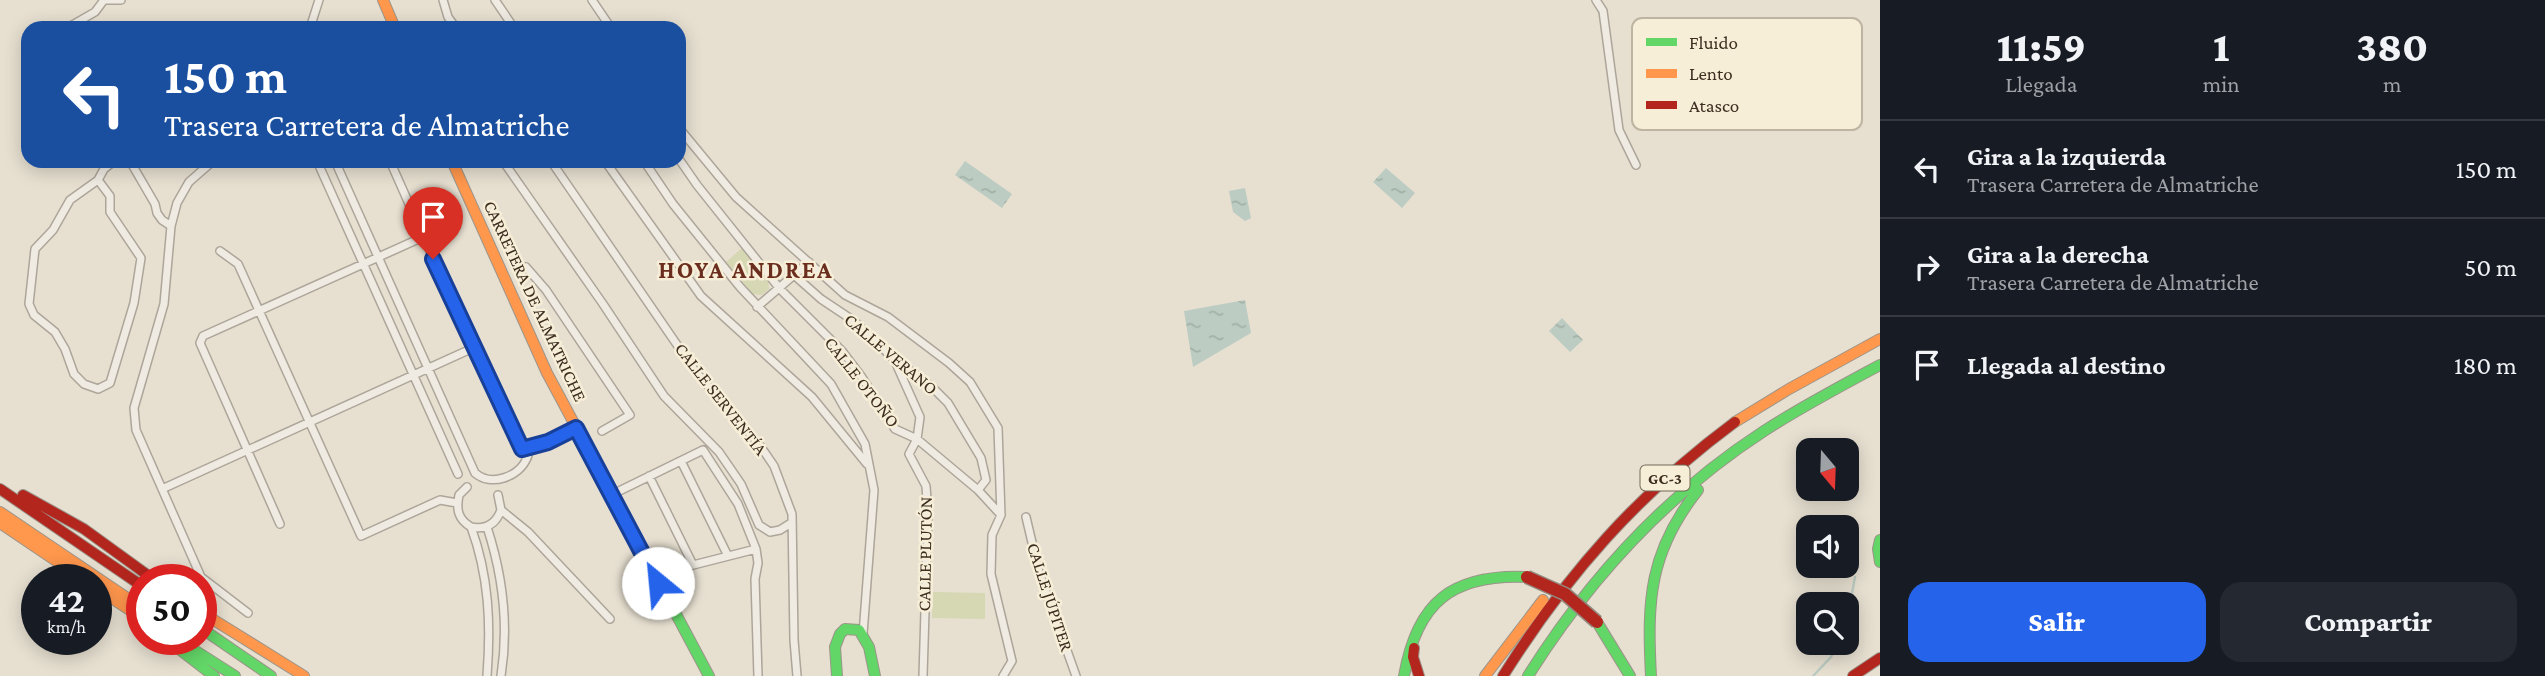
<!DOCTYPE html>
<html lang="es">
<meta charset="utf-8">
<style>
body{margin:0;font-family:"Crimson Pro",serif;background:#242831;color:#f1f3f6;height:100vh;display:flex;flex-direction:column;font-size:26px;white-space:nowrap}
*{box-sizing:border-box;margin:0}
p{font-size:23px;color:#9ea1a6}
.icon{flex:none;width:38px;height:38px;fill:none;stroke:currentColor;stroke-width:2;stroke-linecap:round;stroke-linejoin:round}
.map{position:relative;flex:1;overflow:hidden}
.drawer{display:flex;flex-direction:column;background:#171b24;width:665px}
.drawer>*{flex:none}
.top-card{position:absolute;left:21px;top:21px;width:665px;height:147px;border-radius:21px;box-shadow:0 4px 18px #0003;background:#1a4fa0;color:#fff;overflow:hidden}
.needle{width:46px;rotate:161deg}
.buttons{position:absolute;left:1796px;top:438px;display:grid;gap:14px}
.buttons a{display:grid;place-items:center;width:63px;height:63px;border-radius:14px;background:#171b24;box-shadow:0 4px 18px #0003;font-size:35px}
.speed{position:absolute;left:21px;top:564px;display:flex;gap:14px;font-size:35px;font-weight:700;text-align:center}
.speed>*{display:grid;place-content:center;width:91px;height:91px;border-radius:50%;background:#171b24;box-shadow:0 4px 18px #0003;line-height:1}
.speed small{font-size:18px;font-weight:400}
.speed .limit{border:10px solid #d22;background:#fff;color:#111}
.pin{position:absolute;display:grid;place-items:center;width:60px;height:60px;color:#fff;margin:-72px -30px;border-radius:50% 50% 50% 0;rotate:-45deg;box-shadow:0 0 7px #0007}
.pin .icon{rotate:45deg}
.me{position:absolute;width:77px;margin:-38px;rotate:332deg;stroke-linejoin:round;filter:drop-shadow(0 0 5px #0008)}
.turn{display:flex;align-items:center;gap:24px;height:147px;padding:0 28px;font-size:32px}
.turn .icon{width:91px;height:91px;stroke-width:2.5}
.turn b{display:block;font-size:49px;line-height:60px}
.eta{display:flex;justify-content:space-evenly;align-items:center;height:119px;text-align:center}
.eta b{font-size:42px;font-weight:800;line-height:49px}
.primary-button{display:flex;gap:14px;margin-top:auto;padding:14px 28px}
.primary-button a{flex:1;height:80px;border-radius:21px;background:#2563eb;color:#fff;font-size:28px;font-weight:800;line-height:80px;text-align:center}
.primary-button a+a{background:#242831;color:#f1f3f6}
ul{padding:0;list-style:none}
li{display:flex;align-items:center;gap:21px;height:98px;padding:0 28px;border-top:2px solid #363941}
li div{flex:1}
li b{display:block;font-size:26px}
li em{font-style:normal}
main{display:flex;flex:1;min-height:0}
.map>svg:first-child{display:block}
.green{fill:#d6d7b3}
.water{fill:url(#water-ripples)}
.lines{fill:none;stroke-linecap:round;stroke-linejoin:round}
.stream{stroke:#bcccc2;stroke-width:2.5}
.street-casing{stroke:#ada599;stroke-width:10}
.fast-casing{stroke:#9c958a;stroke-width:12}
.slow-casing{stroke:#9c958a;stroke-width:12}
.jam-casing{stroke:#9c958a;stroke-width:12}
.street{stroke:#efebe3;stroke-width:7}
.fast{stroke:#63d668;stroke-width:10}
.slow{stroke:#ff974d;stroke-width:10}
.jam{stroke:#b3261e;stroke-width:10}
.jam-bridge-casing{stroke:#928b80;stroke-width:15;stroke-linecap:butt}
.jam-bridge{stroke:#b3261e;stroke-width:12}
.route-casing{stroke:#184099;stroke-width:18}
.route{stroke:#2563eb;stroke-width:12}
.labels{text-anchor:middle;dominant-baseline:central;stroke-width:5;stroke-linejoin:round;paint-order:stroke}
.shield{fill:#f7eed8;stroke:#756857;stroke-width:2}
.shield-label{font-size:16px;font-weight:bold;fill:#3d2e20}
.street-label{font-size:18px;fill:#3d2e20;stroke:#f7eed8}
.district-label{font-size:24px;font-weight:bold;letter-spacing:2px;fill:#6b2e1e;stroke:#f7eed8}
.key{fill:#f7eed8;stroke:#bfb4a1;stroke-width:2}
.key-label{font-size:19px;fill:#3d2e20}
</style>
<main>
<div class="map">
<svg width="1880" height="676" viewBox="0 0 1880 676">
<defs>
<pattern id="water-ripples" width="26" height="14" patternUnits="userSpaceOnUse" patternTransform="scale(1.75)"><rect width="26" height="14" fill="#bcccc2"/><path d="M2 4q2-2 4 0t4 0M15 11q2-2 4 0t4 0" fill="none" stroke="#a2b0a6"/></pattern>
</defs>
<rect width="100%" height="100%" fill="#e7e0d1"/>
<path class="green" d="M742,248L768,280L769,289L762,295L753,294L726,262Z
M933,592L985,593V619L932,618Z"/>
<path class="water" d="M965,161L1012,194L1002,208L955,175Z
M1386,168L1415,193L1402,208L1373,182Z
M1245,188L1251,218L1245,221L1233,212L1229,191Z
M1245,300L1251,333L1193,367L1184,311Z
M1562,318L1583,340L1570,352L1549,331Z"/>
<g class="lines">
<path class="stream" d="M1846,625L1855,577
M1813,676L1831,657L1838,642"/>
<defs>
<path id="street" d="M104,0H121
M443,0L448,17L456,28
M495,0L514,28
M592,0L611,28
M1596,0L1603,11L1619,130L1636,165
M67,28L95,12L104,0
M310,28L319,0
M679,128L736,197L845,295L888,317L949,363L970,382L998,428L1001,515L992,535L991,574L1012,661L1003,676
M679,159L697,185L780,289L842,351L861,376L895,429L917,439L978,490L1001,515
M130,161L155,204L157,213L162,220L171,226
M213,161L189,182L177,203L171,226L164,304L134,408L136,430L201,577L248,613
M317,161L458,474
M335,161L475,473C491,487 519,477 527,458C528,458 529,448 529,447
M390,161L473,348L522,449L548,442L576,428
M503,161L603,304L664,396L719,452L741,484L759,525L770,532L780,530L791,523
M551,161L695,371L759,444L774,466L792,514L794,640L797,676
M605,161L701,296L812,397L867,464
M644,161L673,204L740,287L831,384L865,444L874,490L863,634
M98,180L110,196V212L141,258L134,303L110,383L98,389L84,384L74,374L65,349L55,332L34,315L29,304L35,249L53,230L70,200L98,180L104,169L114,161
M220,251L238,264L361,536L440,500L457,503
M526,267L546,290L630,415L602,431
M794,275L821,299L854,321L894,359L930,385L948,403L981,458L986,480L978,490
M757,307L809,262
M894,359L920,417L917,439L909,454L926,486L928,514L923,676
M681,461L728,556
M649,476L693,565
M467,487L459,495C456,510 458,519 471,527C486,530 496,524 501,510L498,495
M162,489L473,348
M611,495L703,450L738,504L756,549L758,563L755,579L758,676
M501,510L528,532L610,619
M1026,517L1039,572L1076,676
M280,524L200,343L203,336L423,237
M471,527C489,576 491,624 487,676
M487,527C503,576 509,625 501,676
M654,575L756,549"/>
<path id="fast" d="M627,522L709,676
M1880,540L1878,549L1880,562
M1597,622L1630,676
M201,628L271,676
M166,639L214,676
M177,639L235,676
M837,676L835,647L840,634L845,629L859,630L869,647L875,676
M1404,676C1417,602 1452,574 1527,577
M1528,676C1589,579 1667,494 1764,431C1801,407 1841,386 1880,365
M1651,676C1647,600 1649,552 1698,490"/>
<path id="slow" d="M383,0L395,28
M452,161L547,373L627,522
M1735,422L1789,389L1880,339
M0,512L142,608
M0,523L83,579
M96,588L142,618
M201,612L304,676
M1485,676L1543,600"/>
<path id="jam" d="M0,489L142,586
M23,495L84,529L153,579
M1414,648L1413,657L1419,676
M1503,676C1567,574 1638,494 1735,422
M1853,676L1880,658"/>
</defs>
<use href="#street" class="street-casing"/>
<use href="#fast" class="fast-casing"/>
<use href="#slow" class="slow-casing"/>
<use href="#jam" class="jam-casing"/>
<use href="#street" class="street"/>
<use href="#fast" class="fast"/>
<use href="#slow" class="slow"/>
<use href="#jam" class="jam"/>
<defs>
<path id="jam-bridge" d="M1527,577L1565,594L1597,622"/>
</defs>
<use href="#jam-bridge" class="jam-bridge-casing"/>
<use href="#jam-bridge" class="jam-bridge"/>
</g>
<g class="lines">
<defs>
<path id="route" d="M433,259L522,449L548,442L576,428L658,583"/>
</defs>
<use href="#route" class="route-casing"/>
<use href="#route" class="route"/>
</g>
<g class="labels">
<rect class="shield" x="1640.5" y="465.5" width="49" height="25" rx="5"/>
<g class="shield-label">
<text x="1665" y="478">GC-3</text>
</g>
<g class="street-label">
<text transform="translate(535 301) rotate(65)">CARRETERA DE ALMATRICHE</text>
<text transform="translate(891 354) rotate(40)">CALLE VERANO</text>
<text transform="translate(862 382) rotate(52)">CALLE OTOÑO</text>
<text transform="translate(721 399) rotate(52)">CALLE SERVENTÍA</text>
<text transform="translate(925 554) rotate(-89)">CALLE PLUTÓN</text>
<text transform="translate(1050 597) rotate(72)">CALLE JÚPITER</text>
</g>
<g class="district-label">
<text x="746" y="269">HOYA ANDREA</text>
</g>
</g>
<rect x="1632" y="18" width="230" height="112" rx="10" class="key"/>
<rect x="1646" y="38" width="31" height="8" fill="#63d668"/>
<rect x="1646" y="69" width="31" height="9" fill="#ff974d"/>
<rect x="1646" y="101" width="31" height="8" fill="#b3261e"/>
<g class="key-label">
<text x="1689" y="49">Fluido</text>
<text x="1689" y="80">Lento</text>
<text x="1689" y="112">Atasco</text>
</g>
</svg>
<div class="buttons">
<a><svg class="needle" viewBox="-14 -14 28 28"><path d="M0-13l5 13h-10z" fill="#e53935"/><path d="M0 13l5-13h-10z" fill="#9ea1a6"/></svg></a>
<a><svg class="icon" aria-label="sound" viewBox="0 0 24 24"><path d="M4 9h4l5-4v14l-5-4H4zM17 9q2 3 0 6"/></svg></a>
<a><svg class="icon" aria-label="search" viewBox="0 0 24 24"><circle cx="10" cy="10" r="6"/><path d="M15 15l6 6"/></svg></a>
</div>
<div class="speed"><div>42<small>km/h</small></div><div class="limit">50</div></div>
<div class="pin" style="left:433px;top:259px;background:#d93025"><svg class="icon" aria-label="arrive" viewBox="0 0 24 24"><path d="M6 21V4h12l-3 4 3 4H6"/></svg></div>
<svg class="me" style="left:658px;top:583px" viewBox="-20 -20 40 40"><circle r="19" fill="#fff"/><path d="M0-13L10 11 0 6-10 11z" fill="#2563eb"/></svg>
<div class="top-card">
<div class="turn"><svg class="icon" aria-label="left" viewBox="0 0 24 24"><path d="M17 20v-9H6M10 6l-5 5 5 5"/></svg><div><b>150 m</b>Trasera Carretera de Almatriche</div></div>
</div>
</div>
<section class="drawer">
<div class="eta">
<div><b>11:59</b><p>Llegada</p></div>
<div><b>1</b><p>min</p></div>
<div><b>380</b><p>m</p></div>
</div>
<ul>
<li><svg class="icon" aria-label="left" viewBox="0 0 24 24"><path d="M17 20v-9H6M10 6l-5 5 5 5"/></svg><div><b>Gira a la izquierda</b><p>Trasera Carretera de Almatriche</p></div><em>150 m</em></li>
<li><svg class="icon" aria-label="right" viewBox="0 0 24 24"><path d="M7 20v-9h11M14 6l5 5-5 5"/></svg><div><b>Gira a la derecha</b><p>Trasera Carretera de Almatriche</p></div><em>50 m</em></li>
<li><svg class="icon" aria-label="arrive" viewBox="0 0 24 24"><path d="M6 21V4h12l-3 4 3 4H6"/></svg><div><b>Llegada al destino</b></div><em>180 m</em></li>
</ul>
<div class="primary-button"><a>Salir</a><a>Compartir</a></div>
</section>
</main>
